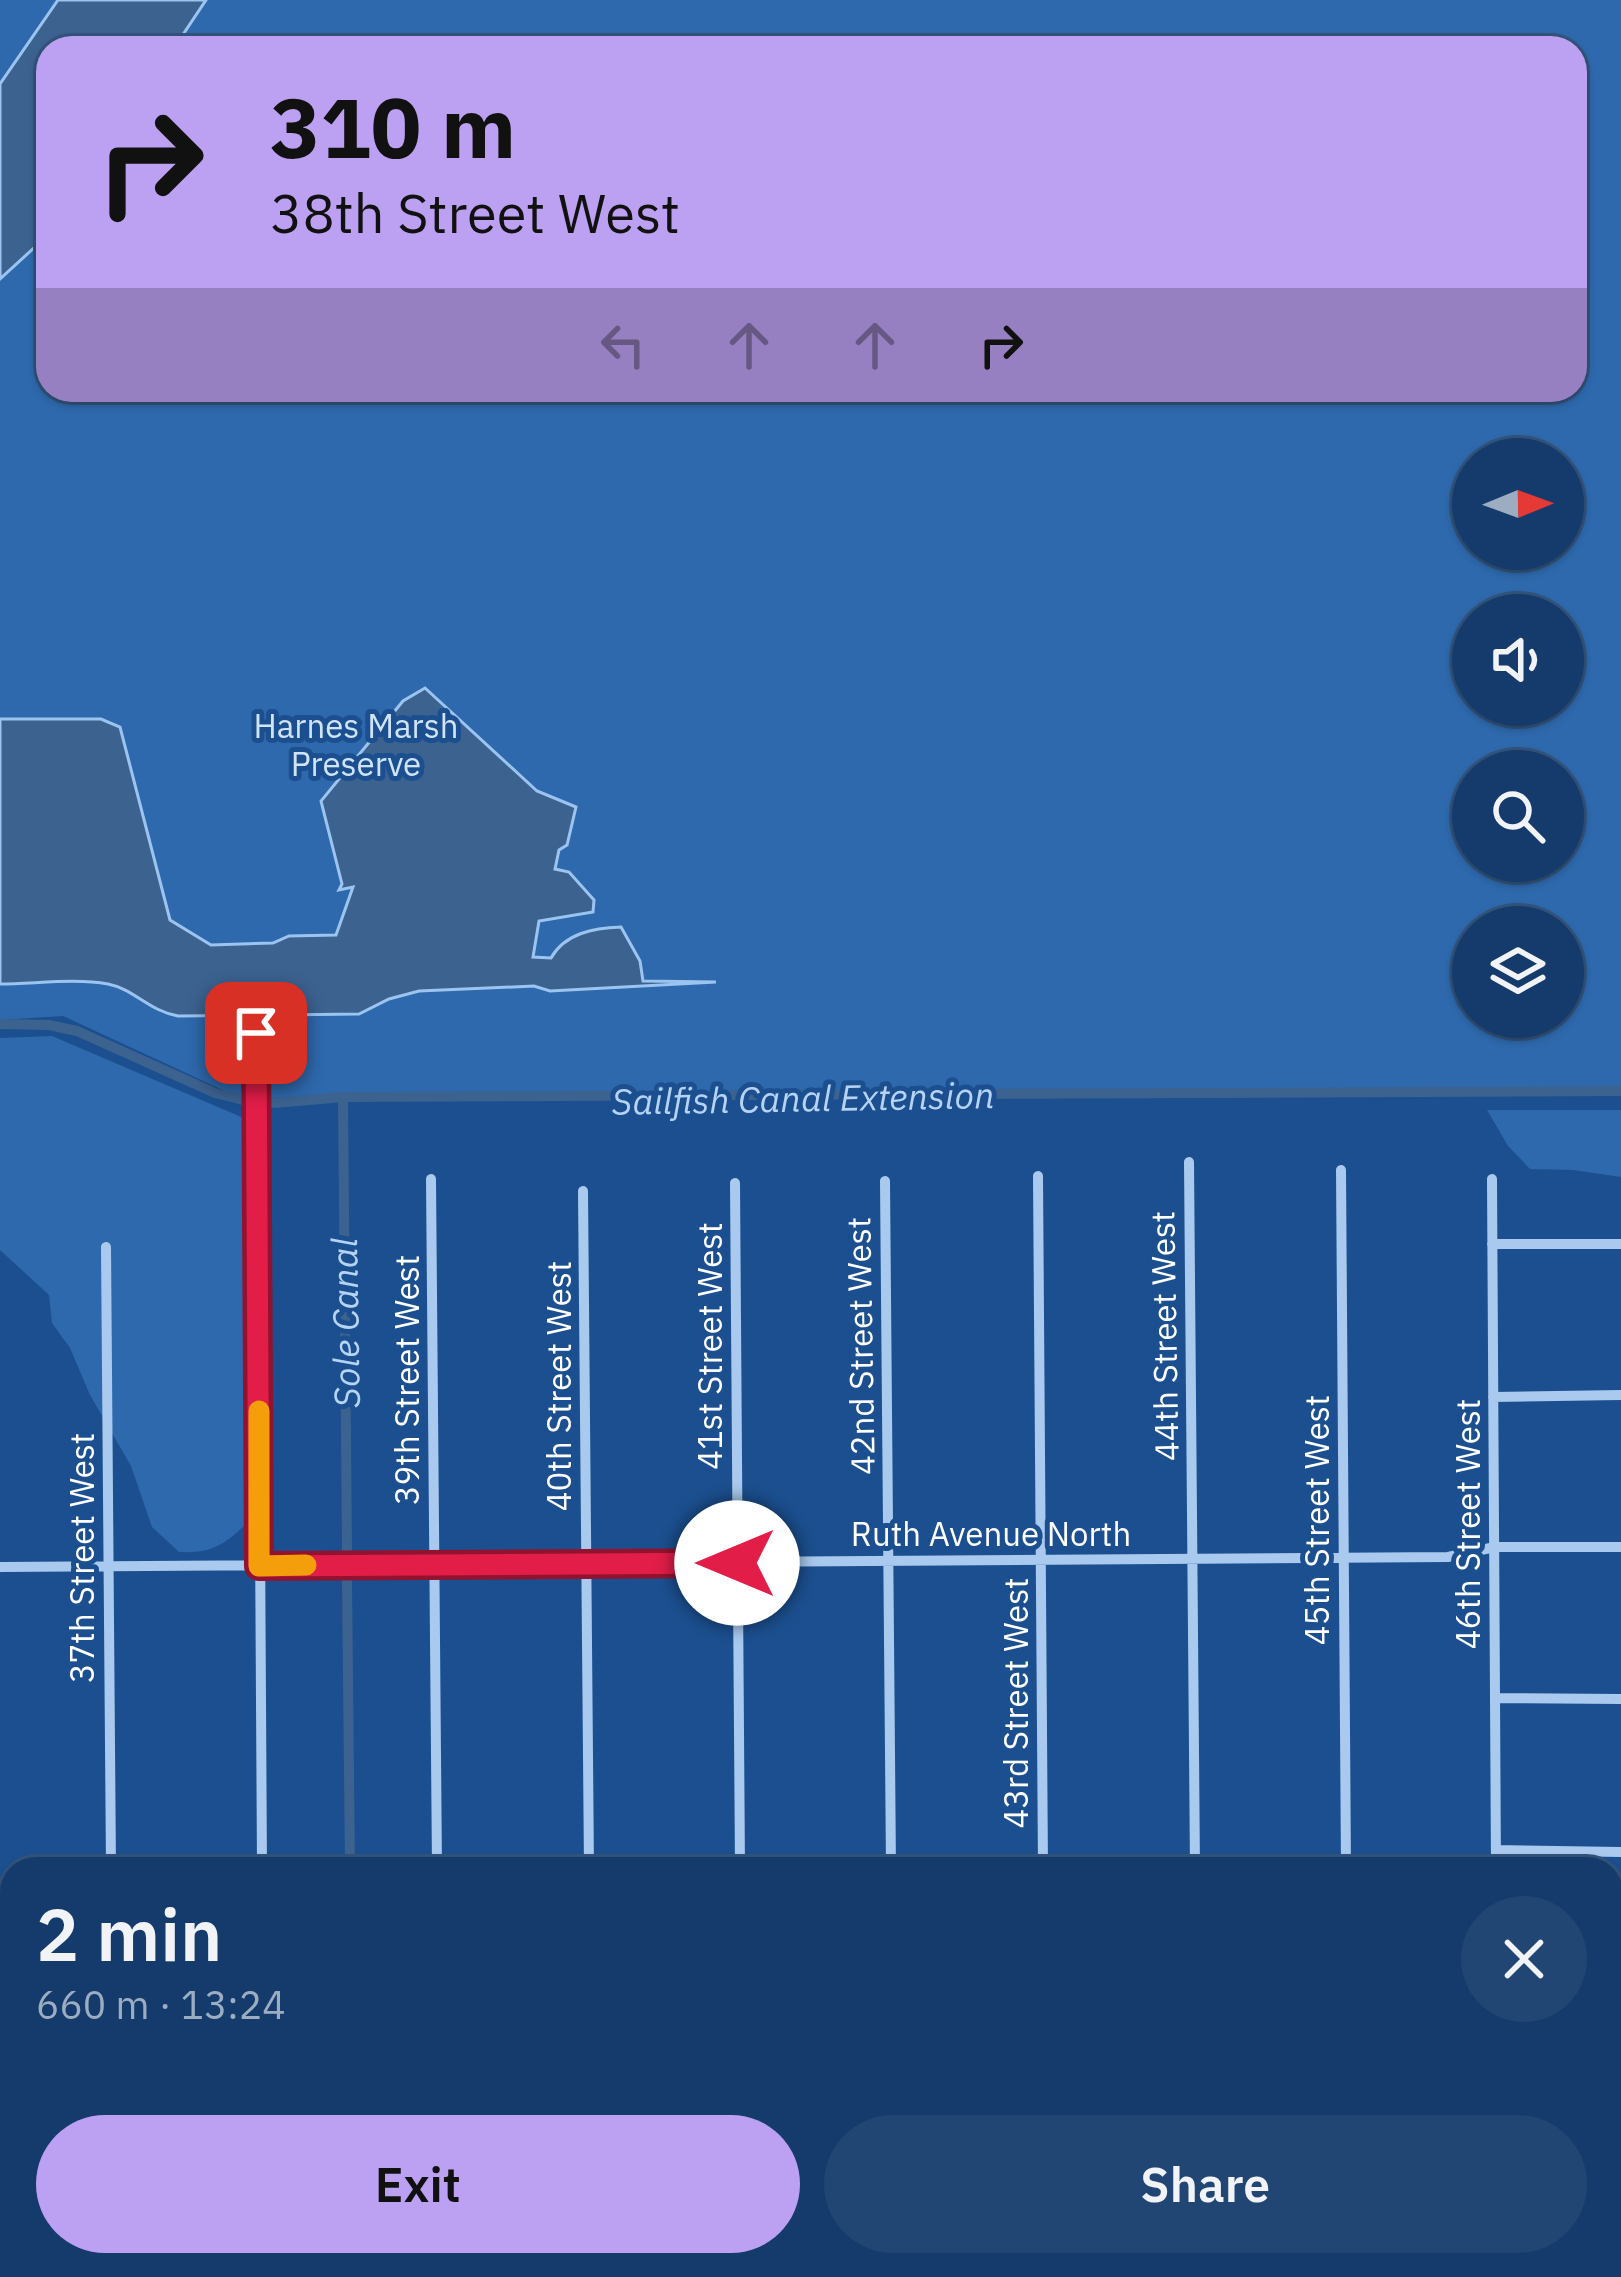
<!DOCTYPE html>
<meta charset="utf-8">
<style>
body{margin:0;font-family:"IBM Plex Sans",sans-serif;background:#214673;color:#f1f3f6;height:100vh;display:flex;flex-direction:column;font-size:45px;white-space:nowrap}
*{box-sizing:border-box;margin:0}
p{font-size:39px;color:#9dadc1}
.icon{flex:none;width:66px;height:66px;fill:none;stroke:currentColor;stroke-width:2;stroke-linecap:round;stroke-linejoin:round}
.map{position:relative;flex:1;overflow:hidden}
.panel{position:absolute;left:0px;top:1857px;width:1623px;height:420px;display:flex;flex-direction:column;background:#143b6b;border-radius:36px 36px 0 0;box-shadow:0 3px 9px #0004,0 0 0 3px #33557e}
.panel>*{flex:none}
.top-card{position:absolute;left:36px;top:36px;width:1551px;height:366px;border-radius:36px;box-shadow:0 3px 9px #0004,0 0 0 3px #33557e;background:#bca0f2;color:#111;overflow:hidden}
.needle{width:78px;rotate:89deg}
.tools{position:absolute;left:1452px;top:438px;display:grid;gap:24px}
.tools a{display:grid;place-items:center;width:132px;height:132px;border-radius:50%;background:#143b6b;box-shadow:0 3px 9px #0004,0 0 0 3px #33557e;font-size:60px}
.pin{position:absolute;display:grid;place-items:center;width:102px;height:102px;color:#fff;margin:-51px;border-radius:24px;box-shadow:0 6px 18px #0006}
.me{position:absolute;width:132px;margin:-66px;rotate:270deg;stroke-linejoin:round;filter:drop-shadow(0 0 9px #0008)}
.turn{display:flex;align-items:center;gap:42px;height:252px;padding:0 36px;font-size:54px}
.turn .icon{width:156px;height:156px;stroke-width:2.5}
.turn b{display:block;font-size:84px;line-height:102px}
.lanes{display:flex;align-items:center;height:114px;padding:0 36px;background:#0003;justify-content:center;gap:60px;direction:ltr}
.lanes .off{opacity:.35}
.round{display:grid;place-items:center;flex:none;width:126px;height:126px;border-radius:63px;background:#214673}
.overview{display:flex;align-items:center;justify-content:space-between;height:204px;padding:0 36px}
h1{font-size:72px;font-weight:600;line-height:90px}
.action{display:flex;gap:24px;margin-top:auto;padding:24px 36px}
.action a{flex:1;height:138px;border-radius:72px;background:#bca0f2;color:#111;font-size:48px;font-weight:600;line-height:138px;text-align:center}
.action a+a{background:#214673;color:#f1f3f6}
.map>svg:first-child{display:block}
.green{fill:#2e69ad;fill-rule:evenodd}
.water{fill:#3c6290;stroke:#9cc4f0;stroke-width:3}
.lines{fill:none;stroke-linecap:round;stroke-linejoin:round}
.canal{stroke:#3c6290;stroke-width:10}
.minor{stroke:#a9c9ee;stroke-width:10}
.route-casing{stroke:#92132f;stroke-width:30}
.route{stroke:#e11d48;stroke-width:21}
.slow{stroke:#f59e0b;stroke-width:21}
.labels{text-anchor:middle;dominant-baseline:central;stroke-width:10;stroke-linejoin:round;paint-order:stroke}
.park-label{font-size:33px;fill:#cfe3fa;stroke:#1b4f8f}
.street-label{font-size:33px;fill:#fff;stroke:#1b4f8f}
.water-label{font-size:36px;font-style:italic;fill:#b5d3f5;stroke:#1b4f8f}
</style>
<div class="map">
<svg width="1621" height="2277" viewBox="0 0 1621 2277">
<rect width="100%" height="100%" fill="#1b4f8f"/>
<path class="green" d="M0,0H1621V1087L240,1098L63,1016L0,1020ZM48,48H1575V390H48ZM1473,459H1563V549H1473ZM1473,615H1563V705H1473ZM1473,771H1563V861H1473ZM1473,927H1563V1017H1473Z
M52,1036L246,1119V1251L251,1340L246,1388V1489L250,1520C227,1543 213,1554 179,1552L152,1527L131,1466L90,1395L70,1348L52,1323L49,1295L0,1250V1038Z
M1487,1110H1621V1177L1573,1170L1530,1169L1508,1146Z"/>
<path class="water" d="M58,0H206L174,48H48V235L0,279V84Z
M425,688L537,791L576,807L567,845L559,850L555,869L569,872L594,900L593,912L539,921L533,957L551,958C565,933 594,928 621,927L640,961L643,981L716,982L550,991L534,986L419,991L389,999L359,1014L178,1016C149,1011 134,989 108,984C75,978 34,984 0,984V719H101L120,727L170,920L211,945L273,943L289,936L336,935L353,887L339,890L342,884L321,801L403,701Z"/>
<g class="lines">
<path class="canal" d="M0,1024L49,1025L77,1031L215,1093L243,1100L275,1103L343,1097L1621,1091
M343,1097L347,1549
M347,1580L350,1869
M1611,2243L1621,2242
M0,2260H12"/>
<path class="minor" d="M257,1033L262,1869
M1189,1162L1195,1869
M1341,1170L1346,1869
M1038,1176L1043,1869
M431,1179L437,1869
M1492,1179L1496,1869
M885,1181L891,1869
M735,1183L740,1869
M583,1191L589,1869
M1492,1244H1621
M106,1247L111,1869
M1493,1397L1621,1395
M0,1567L1448,1557L1495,1547H1621
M1495,1698L1621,1699
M1496,1850L1621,1852
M0,1967H12
M1611,2001H1621
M1611,2153L1621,2152
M1289,2274V2277
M1440,2276V2277"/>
</g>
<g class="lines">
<defs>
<path id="route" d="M256,1033L259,1566L737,1563"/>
</defs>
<use href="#route" class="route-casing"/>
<use href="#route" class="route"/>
<path class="slow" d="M259,1411V1566L306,1565"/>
</g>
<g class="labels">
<g class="park-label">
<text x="356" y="725">Harnes Marsh<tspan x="356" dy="38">Preserve</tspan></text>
</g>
<g class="street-label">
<text transform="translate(1164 1336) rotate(-91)">44th Street West</text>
<text transform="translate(709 1346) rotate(-90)">41st Street West</text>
<text transform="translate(860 1346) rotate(-91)">42nd Street West</text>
<text transform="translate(406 1380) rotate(-90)">39th Street West</text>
<text transform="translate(558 1386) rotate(-90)">40th Street West</text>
<text transform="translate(1316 1520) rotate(-90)">45th Street West</text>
<text transform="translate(1467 1524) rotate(-90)">46th Street West</text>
<text x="991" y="1533">Ruth Avenue North</text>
<text transform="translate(81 1558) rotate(-90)">37th Street West</text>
<text transform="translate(1015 1703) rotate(-90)">43rd Street West</text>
</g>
<g class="water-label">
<text transform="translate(803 1098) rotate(-1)">Sailfish Canal Extension</text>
<text transform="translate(345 1323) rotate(-91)">Sole Canal</text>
</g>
</g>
</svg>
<div class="tools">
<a><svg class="needle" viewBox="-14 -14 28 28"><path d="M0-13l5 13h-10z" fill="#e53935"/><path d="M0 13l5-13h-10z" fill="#9dadc1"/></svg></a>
<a><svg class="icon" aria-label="sound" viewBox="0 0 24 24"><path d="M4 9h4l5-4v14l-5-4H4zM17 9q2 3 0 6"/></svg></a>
<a><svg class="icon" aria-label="search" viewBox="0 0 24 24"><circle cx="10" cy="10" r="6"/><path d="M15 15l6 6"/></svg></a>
<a><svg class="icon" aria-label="layers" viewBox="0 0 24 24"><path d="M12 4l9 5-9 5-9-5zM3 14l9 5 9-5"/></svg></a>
</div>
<div class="pin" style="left:256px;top:1033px;background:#d93025"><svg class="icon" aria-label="arrive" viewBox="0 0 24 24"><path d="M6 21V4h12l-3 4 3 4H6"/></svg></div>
<svg class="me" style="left:737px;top:1563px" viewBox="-20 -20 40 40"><circle r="19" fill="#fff"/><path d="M0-13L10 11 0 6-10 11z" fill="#e11d48"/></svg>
<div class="top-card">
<div class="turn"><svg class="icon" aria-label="right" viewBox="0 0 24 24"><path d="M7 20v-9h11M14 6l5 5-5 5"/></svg><div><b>310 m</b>38th Street West</div></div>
<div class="lanes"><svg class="icon off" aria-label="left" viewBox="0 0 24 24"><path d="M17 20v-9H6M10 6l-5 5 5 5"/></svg><svg class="icon off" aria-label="ahead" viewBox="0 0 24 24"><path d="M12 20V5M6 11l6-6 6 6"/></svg><svg class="icon off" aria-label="ahead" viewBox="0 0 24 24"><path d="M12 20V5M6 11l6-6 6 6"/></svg><svg class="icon" aria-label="right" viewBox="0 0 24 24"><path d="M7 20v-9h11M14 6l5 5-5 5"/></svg></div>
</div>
<section class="panel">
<div class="overview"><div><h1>2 min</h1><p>660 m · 13:24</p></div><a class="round"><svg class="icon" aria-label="close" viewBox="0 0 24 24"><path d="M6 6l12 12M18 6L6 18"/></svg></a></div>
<div class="action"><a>Exit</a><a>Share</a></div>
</section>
</div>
